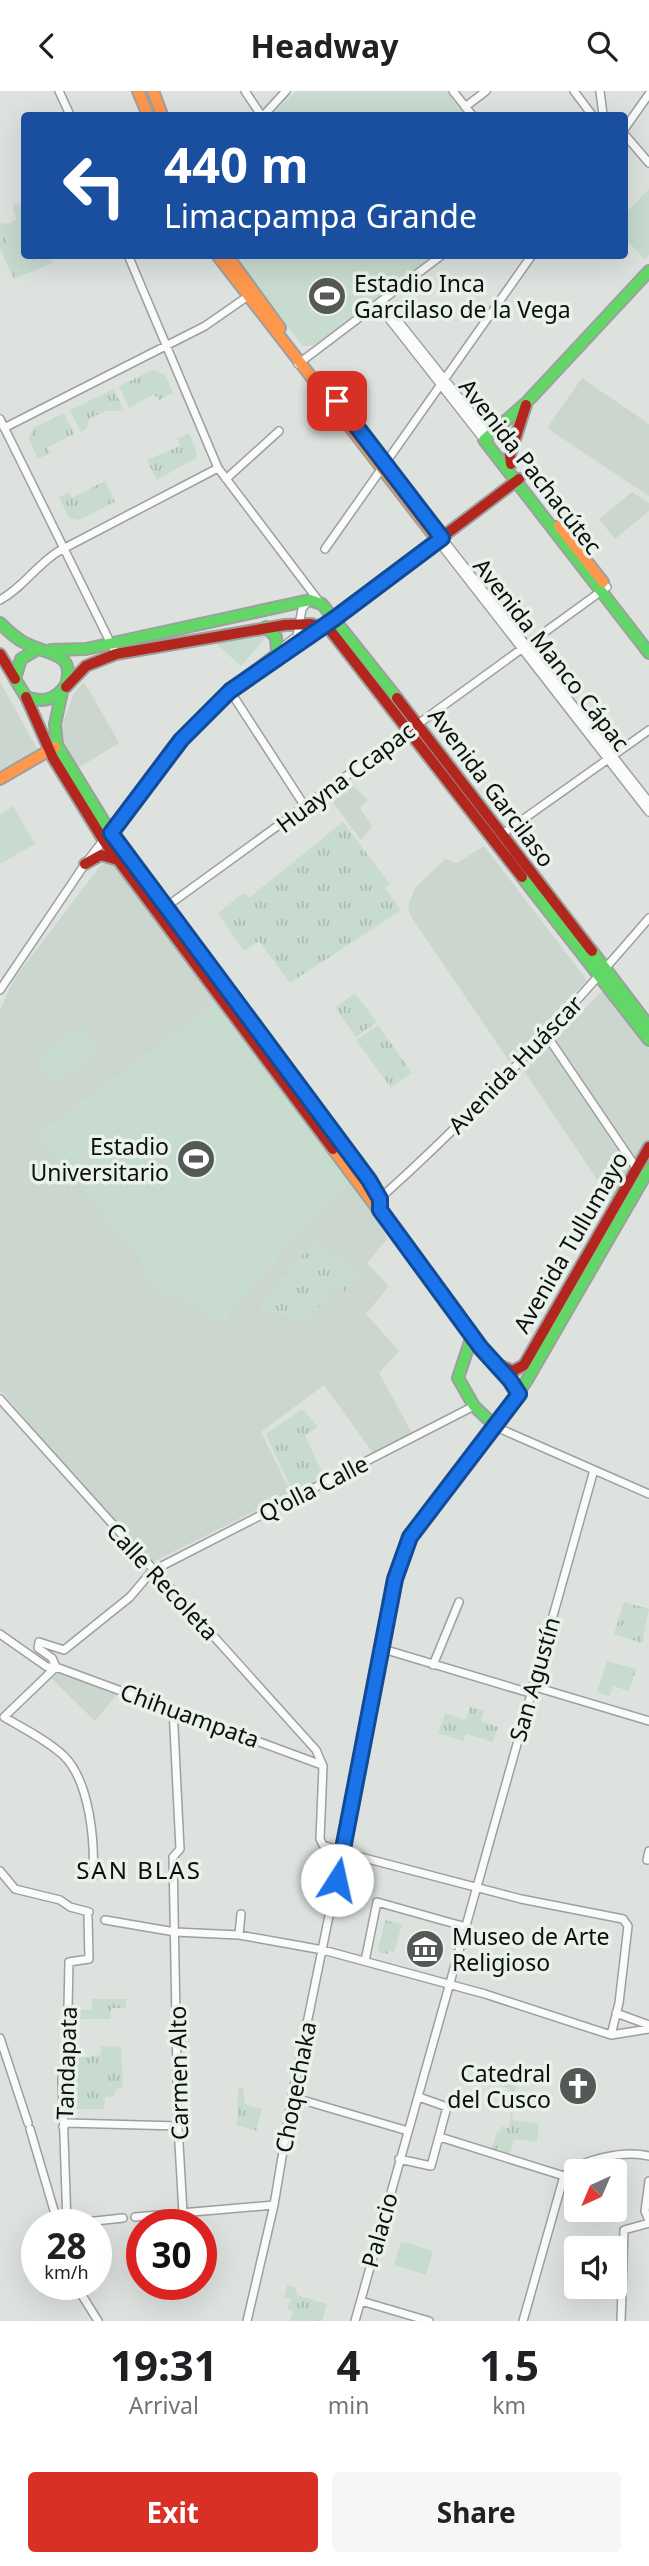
<!DOCTYPE html>
<meta charset="utf-8">
<style>
body{margin:0;font-family:"Noto Sans",sans-serif;background:#f6f6f6;color:#202124;height:100vh;display:flex;flex-direction:column;font-size:26px;white-space:nowrap}
*{box-sizing:border-box;margin:0}
p{font-size:23px;color:#757577}
.icon{flex:none;width:38px;height:38px;fill:none;stroke:currentColor;stroke-width:2;stroke-linecap:round;stroke-linejoin:round}
.map{position:relative;height:2230px;overflow:hidden}
.sheet{display:flex;flex-direction:column;background:#fff;flex:1}
.sheet>*{flex:none}
.banner{position:absolute;left:21px;top:21px;width:607px;height:147px;border-radius:7px;box-shadow:0 7px 28px #0002;background:#1a4fa0;color:#fff;overflow:hidden}
.needle{width:46px;rotate:224deg}
.fabs{position:absolute;left:564px;top:2068px;display:grid;gap:14px}
.fabs a{display:grid;place-items:center;width:63px;height:63px;border-radius:7px;background:#fff;box-shadow:0 7px 28px #0002;font-size:35px}
.speed{position:absolute;left:21px;top:2118px;display:flex;gap:14px;font-size:35px;font-weight:700;text-align:center}
.speed>*{display:grid;place-content:center;width:91px;height:91px;border-radius:50%;background:#fff;box-shadow:0 7px 28px #0002;line-height:1}
.speed small{font-size:18px;font-weight:400}
.speed .limit{border:10px solid #d22;background:#fff;color:#111}
.pin{position:absolute;display:grid;place-items:center;width:60px;height:60px;color:#fff;margin:-30px;border-radius:14px;box-shadow:0 4px 10px #0006}
.me{position:absolute;width:77px;margin:-38px;rotate:10deg;stroke-linejoin:round;filter:drop-shadow(0 0 5px #0008)}
.turn{display:flex;align-items:center;gap:24px;height:147px;padding:0 28px;font-size:32px}
.turn .icon{width:91px;height:91px;stroke-width:2.5}
.turn b{display:block;font-size:49px;line-height:60px}
.eta{display:flex;justify-content:space-evenly;align-items:center;height:119px;text-align:center}
.eta b{font-size:42px;font-weight:700;line-height:49px}
.primary-button{display:flex;gap:14px;margin-top:auto;padding:14px 28px}
.primary-button a{flex:1;height:80px;border-radius:7px;background:#d93025;color:#fff;font-size:28px;font-weight:700;line-height:80px;text-align:center}
.primary-button a+a{background:#f6f6f6;color:#202124}
header{display:flex;justify-content:space-between;align-items:center;height:91px;padding:0 28px;background:#fff;font-size:32px;font-weight:700}
.map>svg:first-child{display:block}
.built{fill:#cbd6cf}
.grass{fill:url(#grass-tufts)}
.green{fill:#c8dbcf}
.lines{fill:none;stroke-linecap:round;stroke-linejoin:round}
.street-casing{stroke:#9ca09e;stroke-width:10}
.fast-casing{stroke:#9ca09e;stroke-width:14}
.slow-casing{stroke:#9ca09e;stroke-width:14}
.jam-casing{stroke:#9ca09e;stroke-width:14}
.street{stroke:#fafbfa;stroke-width:7}
.fast{stroke:#63d668;stroke-width:10}
.slow{stroke:#ff974d;stroke-width:10}
.jam{stroke:#b3261e;stroke-width:10}
.route-casing{stroke:#114b97;stroke-width:18}
.route{stroke:#1a73e8;stroke-width:12}
.labels{text-anchor:middle;dominant-baseline:central;stroke-width:7;stroke-linejoin:round;paint-order:stroke}
.poi-label{font-size:23px;fill:#0c0f0d;stroke:#e9f1eb;text-anchor:start}
.street-label{font-size:23px;fill:#0c0f0d;stroke:#e9f1eb}
.neighbourhood-label{font-size:24px;letter-spacing:2px;fill:#0c0f0d;stroke:#e9f1eb}
</style>
<header><svg class="icon" aria-label="back" viewBox="0 0 24 24"><path d="M15 5l-7 7 7 7"/></svg>Headway<svg class="icon" aria-label="search" viewBox="0 0 24 24"><circle cx="10" cy="10" r="6"/><path d="M15 15l6 6"/></svg></header>
<div class="map">
<svg width="649" height="2230" viewBox="0 0 649 2230">
<defs>
<pattern id="grass-tufts" width="24" height="20" patternUnits="userSpaceOnUse" patternTransform="scale(1.75)"><rect width="24" height="20" fill="#c8dbcf"/><path d="M3 7l-1-3M5 7V3M7 7l1-3M15 17l-1-3M17 17v-4M19 17l1-3" fill="none" stroke="#abbbb1"/></pattern>
</defs>
<rect width="100%" height="100%" fill="#dde2df"/>
<path class="built" d="M582,287L649,333V405L547,337Z
M632,401L649,412V420L615,448L599,428Z
M0,591L38,659L0,680Z
M84,591L119,652L78,677L63,653V631L74,602Z
M346,688L368,709L360,717L372,735L361,749L326,702Z
M484,755L587,889L509,970L410,824L408,815L415,797L445,768L457,772Z
M113,771L219,910L39,1044L146,1175L141,1181L167,1207L175,1200L221,1232L319,1118L351,1091L388,1147L367,1172L389,1195L366,1223L399,1260L379,1282L412,1342L373,1362L324,1294L261,1341L291,1402L149,1473L0,1299V919L14,888L101,774Z
M602,900L649,958V1048L613,1112L524,980Z
M61,1579L118,1602L95,1630L51,1587Z"/>
<path class="grass" d="M15,112L24,116V164L50,165L53,172L14,188L0,158V132L8,133L17,128L13,119Z
M153,279L165,284L173,302L159,309L154,303L129,317L119,295Z
M114,298L124,320H106L90,327L86,338L81,341L70,319Z
M64,322L74,343L48,356L50,362L38,368L29,348L33,337Z
M189,342L197,362L196,367L157,389L147,369L180,355L177,348Z
M105,390L115,411L79,429L69,427L59,406L69,401L72,407Z
M343,731L390,793L385,797L401,819L290,892L259,850L244,860L218,822L243,802L250,806Z
M355,902L377,931L356,946L335,917Z
M378,934L412,982L391,997L356,949Z
M316,1148L360,1185L346,1201L337,1194L306,1231L271,1220L260,1223L263,1211Z
M302,1318L318,1336L305,1345L325,1387L294,1404L266,1343Z
M624,1511L649,1518L642,1552L614,1543Z
M607,1570L636,1578L629,1600L613,1595L610,1605L597,1601Z
M470,1616L484,1620L481,1630L498,1636L493,1651L466,1643L463,1650L438,1642L445,1622L466,1629Z
M385,1829L402,1833L394,1861L389,1860L388,1863L378,1861Z
M92,1908H126V1917H111V1928H76V1919H92Z
M101,1955L121,1956L123,1997L116,1998L114,2005L105,2006L104,2018H72L68,1987L72,1982V1968L101,1964Z
M489,1974L517,1984L512,2029L539,2033L537,2051L514,2048L510,2063L492,2057L497,2040L500,2041L502,2035L508,2037L511,2029L509,1998L484,1988Z
M243,1997L245,2013L262,2018L256,2040L237,2034L238,1998Z
M288,2194L295,2196L297,2204L327,2213L322,2230H290L293,2220L287,2218L291,2208L284,2206Z"/>
<path class="green" d="M296,0H449L467,24H272Z
M649,98V164L645,168L625,148V123Z
M24,128V164L43,165L17,176L1,138Z
M231,165H441L364,223L311,255H303Z
M267,545L241,575L214,551Z
M13,715L35,753L0,773V723Z
M219,910L351,1091L319,1118L221,1232L175,1200L167,1207L141,1181L146,1175L38,1045Z
M81,935L99,960L55,993L36,968Z
M401,2150L433,2160L426,2184L394,2174Z"/>
<g class="lines">
<defs>
<path id="street" d="M59,0L70,24
M245,0L261,24
M453,0L472,24
M574,0L592,24
M600,0L603,24
M465,16L486,0
M264,24L286,0
M625,37L649,3
M625,44L649,72
M128,164L218,377L321,513
M383,211L489,344
M379,215L484,349
M298,273L442,164
M0,328L116,563
M4,337L205,235L251,203
M226,388L279,340
M442,447L649,711
M438,450L649,721
M325,458L532,164
M0,509C24,496 36,474 59,460L218,377
M239,593L321,536
M230,600L306,717
M501,744L649,639
M163,818L607,496
M0,899L85,773L181,649L244,586L297,545L302,518L308,510
M545,942L637,1078
M378,1109C475,1023 565,925 649,827
M0,1308L316,1659L323,1675L320,1748L323,1754L349,1763L521,1808L623,1828L628,1835L619,1912L611,1944L485,1903L323,1859L239,1844L175,1841L105,1829
M496,1336L649,1403
M0,1543L47,1576H56L322,1674
M383,1558L530,1602
M433,1574L459,1511
M56,1576L52,1567L38,1557L39,1551L64,1559L130,1506L152,1480L474,1315
M56,1576L4,1626C24,1638 47,1649 64,1665C90,1691 95,1751 93,1786
M532,1595L649,1630
M173,1617L180,1758L173,1766L178,2035L183,2122
M647,1769L649,1760
M0,1780L15,1798L60,1809L70,1816L89,1821
M239,1844L241,1823
M365,1870L377,1811L466,1836
M616,1922L649,1934
M611,1944L649,1938
M0,1947L28,2032
M292,2006L408,2040
M63,2036L67,2032L178,2035
M30,2038L58,2133
M440,2046L564,2085
M399,2068L431,2075L447,2016L419,2006
M564,2085C581,2068 625,2059 649,2065
M649,2090L645,2120L649,2130
M135,2126L274,2114
M67,2133L62,1988L67,1963L69,1871L89,1868L88,1826
M67,2133L123,2127
M75,2193L98,2230
M361,2210L429,2230
M247,2230L274,2114L292,2006L342,1761
M355,2230L594,1379
M523,2230L564,2085
M621,2230L624,2139L649,2132"/>
<path id="fast" d="M649,180L527,311L484,349L649,562
M0,532C8,540 16,548 27,553C47,564 76,560 66,594C56,609 43,612 26,606L15,588L21,568L38,558
M266,536L276,546L277,560
M51,559L86,558L310,509L322,513L397,607
M62,601L55,633L57,654L111,742L228,900
M522,786L649,949
M592,860L649,935
M472,1245L458,1287L474,1315L496,1336L527,1289L649,1078"/>
<path id="slow" d="M138,0L148,24
M153,0L162,24
M217,164L438,450
M227,164L280,237
M559,435L603,491
M0,688L55,656
M228,900L369,1089L380,1109
M333,1058L490,1269"/>
<path id="jam" d="M511,373L510,364L526,314
M331,530L519,388
M0,563L15,588
M66,596L86,575L116,563L285,534L311,533L330,539L522,786
M26,606L53,667L104,750L333,1058
M397,607L592,860
M85,773L101,764L118,769
M494,1272L513,1280L524,1274L649,1056
M342,1761L395,1488L410,1446L496,1336"/>
</defs>
<use href="#street" class="street-casing"/>
<use href="#fast" class="fast-casing"/>
<use href="#slow" class="slow-casing"/>
<use href="#jam" class="jam-casing"/>
<use href="#street" class="street"/>
<use href="#fast" class="fast"/>
<use href="#slow" class="slow"/>
<use href="#jam" class="jam"/>
</g>
<g class="lines">
<defs>
<path id="route" d="M337,310L442,447L334,528L230,600L181,649L111,742L369,1089L380,1108V1119L481,1257L510,1289L519,1303L410,1446L395,1488L337,1789"/>
</defs>
<use href="#route" class="route-casing"/>
<use href="#route" class="route"/>
</g>
<defs>
<symbol id="stadium-disc" viewBox="-11 -11 22 22"><circle r="9.5" fill="#555956" stroke="#e9f1eb"/><path d="M0-5a6.5 5 0 1 0 0 10a6.5 5 0 1 0 0-10ZM-3.5-1.8h7v3.6h-7Z" fill="#fff"/></symbol>
<symbol id="museum-disc" viewBox="-11 -11 22 22"><circle r="9.5" fill="#555956" stroke="#e9f1eb"/><path d="M0-6L6-3V-2H-6V-3ZM-5-1h2V3h-2ZM-1-1h2V3h-2ZM3-1h2V3H3ZM-6 4H6V6H-6Z" fill="#fff"/></symbol>
<symbol id="church-disc" viewBox="-11 -11 22 22"><circle r="9.5" fill="#555956" stroke="#e9f1eb"/><path d="M-1.2-6h2.4v3.5h3.3v2.4h-3.3V6h-2.4V-.1h-3.3v-2.4h3.3Z" fill="#fff"/></symbol>
</defs>
<g fill-rule="evenodd">
<use href="#stadium-disc" x="305" y="183" width="44" height="44"/>
<use href="#stadium-disc" x="174" y="1046" width="44" height="44"/>
<use href="#museum-disc" x="403" y="1836" width="44" height="44"/>
<use href="#church-disc" x="556" y="1973" width="44" height="44"/>
</g>
<g class="labels">
<g class="poi-label">
<text x="354" y="192">Estadio Inca<tspan x="354" dy="26">Garcilaso de la Vega</tspan></text>
<text x="169" y="1055" text-anchor="end">Estadio<tspan x="169" dy="26">Universitario</tspan></text>
<text x="452" y="1845">Museo de Arte<tspan x="452" dy="26">Religioso</tspan></text>
<text x="551" y="1982" text-anchor="end">Catedral<tspan x="551" dy="26">del Cusco</tspan></text>
</g>
<g class="street-label">
<text transform="translate(531 375) rotate(52)">Avenida Pachacútec</text>
<text transform="translate(552 563) rotate(52)">Avenida Manco Cápac</text>
<text transform="translate(345 686) rotate(-37)">Huayna Ccapac</text>
<text transform="translate(492 696) rotate(53)">Avenida Garcilaso</text>
<text transform="translate(515 973) rotate(-46)">Avenida Huáscar</text>
<text transform="translate(570 1151) rotate(-60)">Avenida Tullumayo</text>
<text transform="translate(313 1397) rotate(-27)">Q'olla Calle</text>
<text transform="translate(163 1490) rotate(47)">Calle Recoleta</text>
<text transform="translate(534 1588) rotate(-74)">San Agustín</text>
<text transform="translate(190 1624) rotate(20)">Chihuampata</text>
<text transform="translate(66 1972) rotate(-88)">Tandapata</text>
<text transform="translate(178 1982) rotate(-91)">Carmen Alto</text>
<text transform="translate(295 1996) rotate(-79)">Choqechaka</text>
<text transform="translate(379 2139) rotate(-74)">Palacio</text>
</g>
<g class="neighbourhood-label">
<text x="139" y="1778">SAN BLAS</text>
</g>
</g>
</svg>
<div class="fabs">
<a><svg class="needle" viewBox="-14 -14 28 28"><path d="M0-13l5 13h-10z" fill="#e53935"/><path d="M0 13l5-13h-10z" fill="#757577"/></svg></a>
<a><svg class="icon" aria-label="sound" viewBox="0 0 24 24"><path d="M4 9h4l5-4v14l-5-4H4zM17 9q2 3 0 6"/></svg></a>
</div>
<div class="speed"><div>28<small>km/h</small></div><div class="limit">30</div></div>
<div class="pin" style="left:337px;top:310px;background:#d93025"><svg class="icon" aria-label="arrive" viewBox="0 0 24 24"><path d="M6 21V4h12l-3 4 3 4H6"/></svg></div>
<svg class="me" style="left:337px;top:1789px" viewBox="-20 -20 40 40"><circle r="19" fill="#fff"/><path d="M0-13L10 11 0 6-10 11z" fill="#1a73e8"/></svg>
<div class="banner">
<div class="turn"><svg class="icon" aria-label="left" viewBox="0 0 24 24"><path d="M17 20v-9H6M10 6l-5 5 5 5"/></svg><div><b>440 m</b>Limacpampa Grande</div></div>
</div>
</div>
<section class="sheet">
<div class="eta">
<div><b>19:31</b><p>Arrival</p></div>
<div><b>4</b><p>min</p></div>
<div><b>1.5</b><p>km</p></div>
</div>
<div class="primary-button"><a>Exit</a><a>Share</a></div>
</section>
